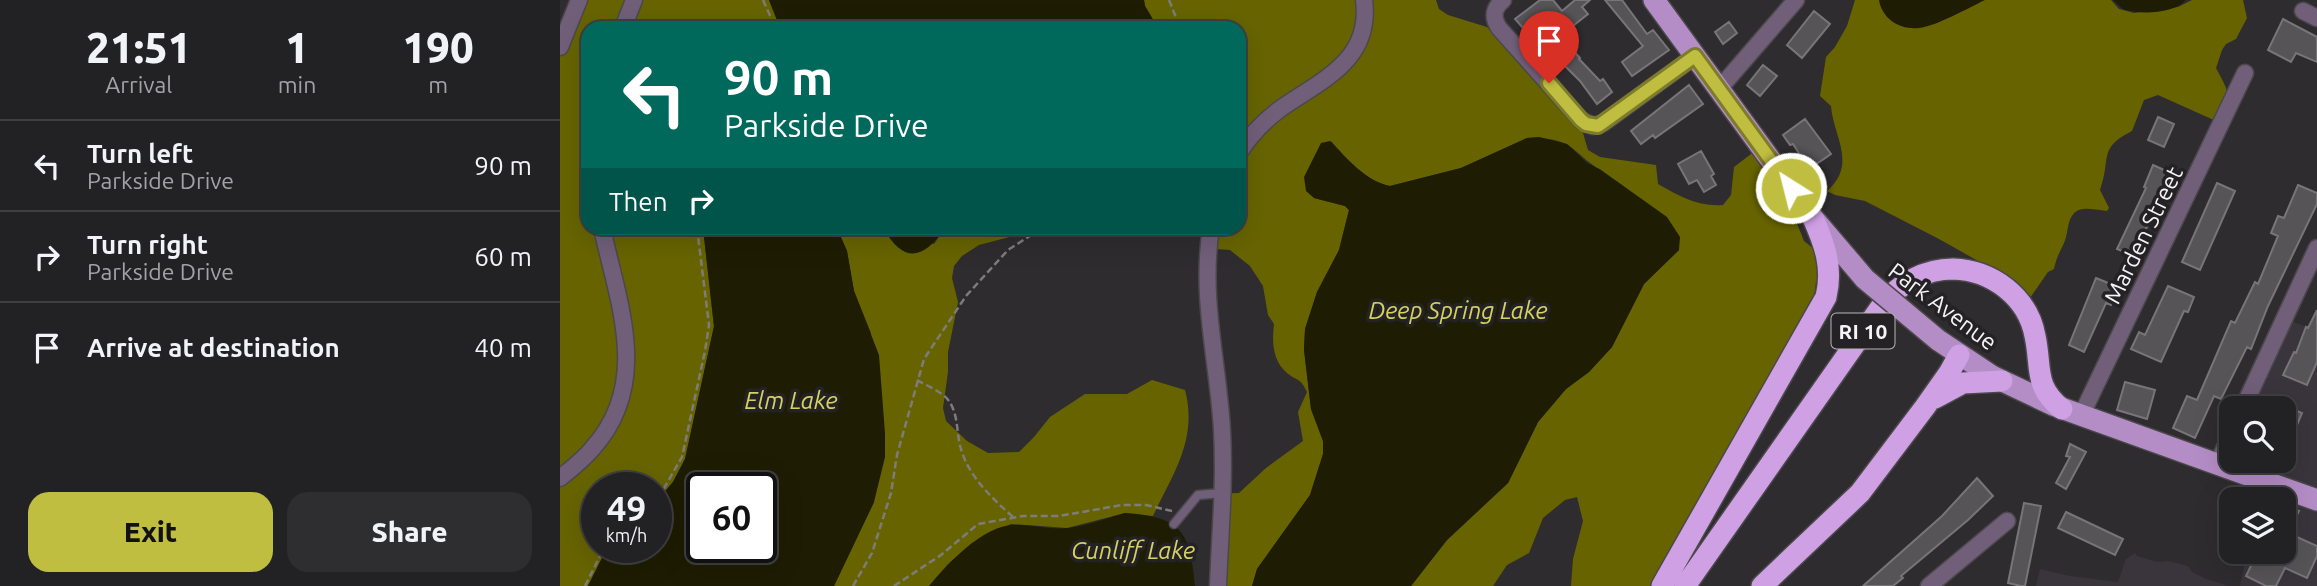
<!DOCTYPE html>
<style>
body{margin:0;font-family:Ubuntu,sans-serif;background:#2e2e30;color:#f1f3f6;height:100vh;display:flex;flex-direction:column;font-size:26px;white-space:nowrap}
*{box-sizing:border-box;margin:0}
p{font-size:23px;color:#a2a3a6}
.icon{flex:none;width:38px;height:38px;fill:none;stroke:currentColor;stroke-width:2;stroke-linecap:round;stroke-linejoin:round}
.map{position:relative;flex:1;overflow:hidden}
.details{display:flex;flex-direction:column;background:#222123;width:560px}
.details>*{flex:none}
.top-card{position:absolute;left:21px;top:21px;width:665px;height:214px;border-radius:21px;box-shadow:0 7px 28px #0002,0 0 0 2px #3f3e41;background:#00695c;color:#fff;overflow:hidden}
.buttons{position:absolute;left:1659px;top:396px;display:grid;gap:14px}
.buttons a{display:grid;place-items:center;width:77px;height:77px;border-radius:14px;background:#222123;box-shadow:0 7px 28px #0002,0 0 0 2px #3f3e41;font-size:35px}
.speed{position:absolute;left:21px;top:472px;display:flex;gap:14px;font-size:35px;font-weight:700;text-align:center}
.speed>*{display:grid;place-content:center;width:91px;height:91px;border-radius:50%;background:#222123;box-shadow:0 7px 28px #0002,0 0 0 2px #3f3e41;line-height:1}
.speed small{font-size:18px;font-weight:400}
.speed .limit{border:4px solid #111;border-radius:10px;background:#fff;color:#111}
.pin{position:absolute;display:grid;place-items:center;width:60px;height:60px;color:#fff;margin:-72px -30px;border-radius:50% 50% 50% 0;rotate:-45deg;box-shadow:0 0 7px #0007}
.pin .icon{rotate:45deg}
.me{position:absolute;width:77px;margin:-38px;rotate:324deg;stroke-linejoin:round;filter:drop-shadow(0 0 5px #0008)}
.turn{display:flex;align-items:center;gap:24px;height:147px;padding:0 28px;font-size:32px}
.turn .icon{width:91px;height:91px;stroke-width:2.5}
.turn b{display:block;font-size:49px;line-height:60px}
.then{display:flex;align-items:center;height:66px;padding:0 28px;background:#0003;gap:14px;font-size:26px}
.eta{display:flex;justify-content:space-evenly;align-items:center;height:119px;text-align:center}
.eta b{font-size:42px;font-weight:800;line-height:49px}
.button{display:flex;gap:14px;margin-top:auto;padding:14px 28px}
.button a{flex:1;height:80px;border-radius:21px;background:#c0be40;color:#111;font-size:28px;font-weight:800;line-height:80px;text-align:center}
.button a+a{background:#2e2e30;color:#f1f3f6}
ul{padding:0;list-style:none}
li{display:flex;align-items:center;gap:21px;height:91px;padding:0 28px;border-top:2px solid #3f3e41}
li div{flex:1}
li b{display:block;font-size:26px}
li em{font-style:normal}
main{display:flex;flex:1;min-height:0}
.map>svg:first-child{display:block}
.built{fill:#3a353d}
.forest{fill:#676400}
.water{fill:#1e1d03;fill-rule:evenodd}
.building{fill:#565457;stroke:#777578;stroke-width:2}
.lines{fill:none;stroke-linecap:round;stroke-linejoin:round}
.lane-casing{stroke:#4a484b;stroke-width:11}
.street-casing{stroke:#4a484b;stroke-width:19}
.primary-casing{stroke:#4a484b;stroke-width:24}
.highway-casing{stroke:#4a484b;stroke-width:24}
.path{stroke:#7d7b7e;stroke-width:2.5;stroke-dasharray:7 3.5;stroke-linecap:butt}
.lane{stroke:#715e79;stroke-width:8}
.street{stroke:#715e79;stroke-width:16}
.primary{stroke:#b48dc6;stroke-width:21}
.highway{stroke:#cfa0e4;stroke-width:21}
.primary-bridge-casing{stroke:#4a484b;stroke-width:24;stroke-linecap:butt}
.primary-bridge{stroke:#b48dc6;stroke-width:21}
.route-casing{stroke:#7d7c2a;stroke-width:18}
.route{stroke:#c0be40;stroke-width:12}
.labels{text-anchor:middle;dominant-baseline:central;stroke-width:7;stroke-linejoin:round;paint-order:stroke}
.shield{fill:#242225;stroke:#b6b5b7;stroke-width:2}
.shield-label{font-size:21px;font-weight:bold;fill:#f5f4f6}
.street-label{font-size:23px;fill:#f5f4f6;stroke:#242225}
.water-label{font-size:24px;font-style:italic;fill:#d4d260;stroke:#242225}
</style>
<main>
<section class="details">
<div class="eta">
<div><b>21:51</b><p>Arrival</p></div>
<div><b>1</b><p>min</p></div>
<div><b>190</b><p>m</p></div>
</div>
<ul>
<li><svg class="icon" aria-label="left" viewBox="0 0 24 24"><path d="M17 20v-9H6M10 6l-5 5 5 5"/></svg><div><b>Turn left</b><p>Parkside Drive</p></div><em>90 m</em></li>
<li><svg class="icon" aria-label="right" viewBox="0 0 24 24"><path d="M7 20v-9h11M14 6l5 5-5 5"/></svg><div><b>Turn right</b><p>Parkside Drive</p></div><em>60 m</em></li>
<li><svg class="icon" aria-label="arrive" viewBox="0 0 24 24"><path d="M6 21V4h12l-3 4 3 4H6"/></svg><div><b>Arrive at destination</b></div><em>40 m</em></li>
</ul>
<div class="button"><a>Exit</a><a>Share</a></div>
</section>
<div class="map">
<svg width="1757" height="586" viewBox="0 0 1757 586">
<rect width="100%" height="100%" fill="#2e2c2f"/>
<path class="built" d="M1726,319L1757,331V586H1680L1685,563L1691,551H1724V499H1719L1723,487L1657,458L1671,427V460H1724V408H1680Z
M1575,553L1577,556L1597,562L1609,561L1628,566L1632,572L1646,579L1669,586H1476L1480,569L1510,576L1558,582L1566,559Z"/>
<path class="forest" d="M15,0H209L217,20L215,28H28V228H143L154,327L125,459L113,482L96,502V488H37V548H47L28,586H0V38Z
M584,0H876L879,9L888,15L927,27L1023,133L1028,150L1040,157L1096,165L1098,184C1119,196 1138,207 1163,205L1171,195L1174,167L1195,151L1236,221L1244,241L1258,252L1262,276L1256,282L1253,308L1090,586H1011L1013,559L1023,521L1017,497L1005,500L983,518L969,553L947,565L933,586H851L887,540L948,483L978,422L1006,389L1029,372L1052,347L1084,284L1119,250L1041,170C1026,162 1020,153 1008,145C997,139 980,137 967,138L901,168L830,186C807,182 786,158 771,141L754,198L785,206L789,210L779,250L757,292L745,329L744,350L751,409L763,441V454L750,495L697,569L692,586H650L654,494L679,493L706,468L743,441L738,412L747,392C740,377 738,382 727,373C712,360 712,341 714,324L708,315L703,286L690,266L670,250L641,248L643,228H679V28H598L585,6Z
M1295,0H1551L1559,9L1574,13L1618,7L1632,0H1683L1687,18L1676,39L1666,44L1662,50L1656,68C1671,96 1671,93 1656,121L1598,95L1584,100L1572,131C1537,149 1552,157 1540,190L1549,208L1547,211C1527,209 1513,203 1508,227C1507,232 1506,239 1504,243C1499,254 1497,256 1494,269L1488,272L1470,298L1450,279L1379,239L1305,201L1275,195L1267,191C1298,164 1273,136 1271,106L1260,96L1266,57L1275,47L1287,26Z
M277,228H323L374,244L385,228H483L419,245L402,256L394,266L392,278L398,302L388,352V372L383,408L386,421L407,441L428,453L459,452L474,437L490,417L525,394H567L592,380L625,390C638,439 613,474 593,516L565,513L507,528L451,524L412,543L388,564L369,586H274L314,502L311,333L294,291L287,251Z"/>
<path class="water" d="M209,0H584L585,6L598,28H215L217,20Z
M1319,0H1425C1408,8 1377,26 1359,28C1340,30 1322,19 1319,0Z
M1553,0H1626C1615,13 1583,15 1566,10C1561,9 1557,3 1553,0Z
M979,137L1007,144L1027,163L1041,170L1107,217L1120,237L1119,250L1084,284L1052,347L1029,372L1006,389L978,422L948,483L887,540L851,586H692L697,569L750,495L763,454V441L751,409L744,350L745,329L757,292L779,250L789,210L785,206L754,198L746,191L744,177L761,143L770,141C786,158 807,182 830,186L901,168L967,138Z
M143,228H277L287,251L294,291L319,355L325,433V457L314,502L274,586H28L47,548H96V502L113,482L125,459L154,326ZM201,488V548H142V488Z
M323,228H385C363,260 344,264 323,228Z
M565,513C621,517 630,530 635,586H369C388,564 423,525 454,525C472,524 490,530 508,528C527,526 547,518 565,513Z"/>
<path class="building" d="M980,0H993L1002,11L1015,0H1030L1022,7L1028,14L1000,36L1020,58L1019,59L1040,81L1043,79L1052,92L1037,104L1020,81L987,48L989,46L976,31L970,36L955,19Z
M1045,0H1062L1087,34L1093,30L1109,50L1072,76L1062,62L1083,46Z
M1254,11L1270,24L1242,58L1227,45Z
M1723,19L1757,37V62L1736,53L1731,62L1708,50Z
M1169,22L1177,33L1163,44L1155,32Z
M1203,65L1217,76L1200,96L1187,85Z
M1129,85L1143,104L1095,138L1093,135L1081,144L1071,131Z
M1598,117L1614,124L1604,147L1588,140Z
M1245,119L1271,154L1249,169L1233,144L1230,145L1223,135Z
M1141,151L1154,174L1151,176L1156,185L1144,192L1137,180L1129,184L1118,164Z
M1593,165L1611,173L1574,256L1557,249L1586,188L1584,187Z
M1657,183L1675,191L1640,270L1622,262Z
M1738,185L1757,193V204L1708,306L1691,349L1687,347L1661,399L1654,396L1635,438L1613,428L1627,396L1637,400L1671,321L1675,323L1695,282L1698,284L1718,236L1711,233L1718,216L1724,218Z
M1536,278L1558,287L1551,305L1546,303L1524,352L1509,345Z
M1608,286L1634,297L1628,312L1624,311L1601,362L1571,349L1579,332L1585,335Z
M1757,310V362L1747,385L1723,375L1734,352L1736,353L1746,327L1748,328Z
M1565,382L1595,390L1587,419L1557,410Z
M1724,406L1742,413L1724,456Z
M1510,444L1526,452L1506,489L1496,483L1510,457L1506,456Z
M1417,478L1433,496L1408,520L1341,576L1343,578L1333,586H1303L1382,516Z
M1464,503L1481,506L1465,586H1461L1448,583Z
M1724,504L1739,511L1728,533L1757,546V556L1747,578L1725,568L1716,586H1706L1686,576L1698,551H1724Z
M1506,512L1563,539L1555,555L1498,528Z"/>
<g class="lines">
<defs>
<path id="lane" d="M614,524L638,495L662,493"/>
<path id="street" d="M943,0C933,9 932,17 939,28L1021,120L1033,126L1043,123L1135,56
M1743,11L1757,18
M63,28L74,0
M0,47L19,0
M1159,89L1236,0
M679,153C690,135 704,121 720,109C761,80 812,61 804,0
M651,228C640,298 658,361 662,430C665,482 660,534 658,586
M1683,408L1757,248
M1521,416L1685,73
M1657,465L1671,434
M0,478C11,469 23,460 32,449C92,383 58,303 42,228
M1369,586L1447,521"/>
<path id="primary" d="M1094,0L1253,218L1305,279
M1378,340L1432,376L1493,405L1757,500"/>
<path id="highway" d="M1375,398L1403,383L1442,381
M1102,586L1266,297C1273,268 1265,245 1253,218
M1125,586L1323,304C1340,283 1365,269 1393,269C1432,270 1468,297 1475,336C1482,367 1473,386 1502,409
M1202,586L1300,493L1365,407L1389,373L1399,355"/>
</defs>
<use href="#lane" class="lane-casing"/>
<use href="#street" class="street-casing"/>
<use href="#primary" class="primary-casing"/>
<use href="#highway" class="highway-casing"/>
<path class="path" d="M203,0L212,20L210,28
M609,0L617,20L624,28
M357,380C367,386 383,392 389,401C399,416 396,433 401,449C409,477 432,498 453,517
M96,496L103,490L122,457L145,351L149,325L137,228
M25,586L44,548
M293,586L312,553L331,493L337,455L364,359L406,296L448,250L482,228
M334,586L381,555L418,524L463,516H499L562,505H586L612,511"/>
<use href="#lane" class="lane"/>
<use href="#street" class="street"/>
<use href="#primary" class="primary"/>
<use href="#highway" class="highway"/>
<defs>
<path id="primary-bridge" d="M1305,279L1378,340"/>
</defs>
<use href="#primary-bridge" class="primary-bridge-casing"/>
<use href="#primary-bridge" class="primary-bridge"/>
</g>
<g class="lines">
<defs>
<path id="route" d="M989,83L1021,120L1026,124L1038,126L1135,56L1231,188"/>
</defs>
<use href="#route" class="route-casing"/>
<use href="#route" class="route"/>
</g>
<g class="labels">
<rect class="shield" x="1271.5" y="313.5" width="63" height="35" rx="5"/>
<g class="shield-label">
<text x="1303" y="331">RI 10</text>
</g>
<g class="street-label">
<text transform="translate(1583 235) rotate(-64)">Marden Street</text>
<text transform="translate(1383 306) rotate(37)">Park Avenue</text>
</g>
<g class="water-label">
<text x="898" y="310">Deep Spring Lake</text>
<text x="231" y="400">Elm Lake</text>
<text x="573" y="550">Cunliff Lake</text>
</g>
</g>
</svg>
<div class="buttons">
<a><svg class="icon" aria-label="search" viewBox="0 0 24 24"><circle cx="10" cy="10" r="6"/><path d="M15 15l6 6"/></svg></a>
<a><svg class="icon" aria-label="layers" viewBox="0 0 24 24"><path d="M12 4l9 5-9 5-9-5zM3 14l9 5 9-5"/></svg></a>
</div>
<div class="speed"><div>49<small>km/h</small></div><div class="limit">60</div></div>
<div class="pin" style="left:989px;top:83px;background:#d93025"><svg class="icon" aria-label="arrive" viewBox="0 0 24 24"><path d="M6 21V4h12l-3 4 3 4H6"/></svg></div>
<svg class="me" style="left:1231px;top:188px" viewBox="-20 -20 40 40"><circle r="17" fill="#c0be40" stroke="#fff" stroke-width="3"/><path d="M0-11L8 9 0 5-8 9z" fill="#fff"/></svg>
<div class="top-card">
<div class="turn"><svg class="icon" aria-label="left" viewBox="0 0 24 24"><path d="M17 20v-9H6M10 6l-5 5 5 5"/></svg><div><b>90 m</b>Parkside Drive</div></div>
<div class="then">Then<svg class="icon" aria-label="right" viewBox="0 0 24 24"><path d="M7 20v-9h11M14 6l5 5-5 5"/></svg></div>
</div>
</div>
</main>
